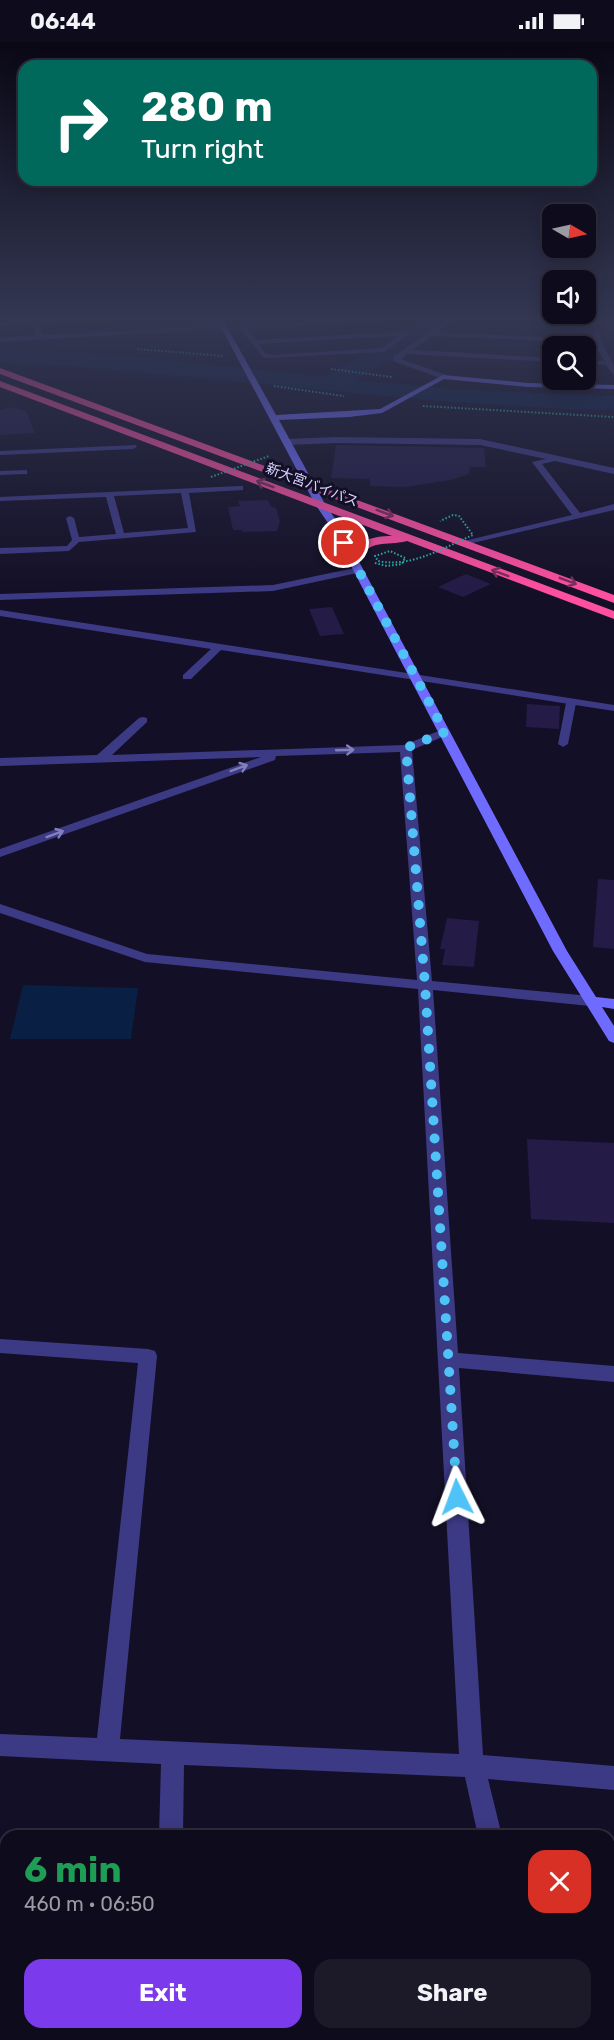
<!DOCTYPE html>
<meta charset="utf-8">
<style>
body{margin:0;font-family:Rubik,"Noto Sans JP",sans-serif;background:#1c1929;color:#f1f3f6;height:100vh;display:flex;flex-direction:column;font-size:22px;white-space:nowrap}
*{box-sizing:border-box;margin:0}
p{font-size:20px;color:#9b9ba3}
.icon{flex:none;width:33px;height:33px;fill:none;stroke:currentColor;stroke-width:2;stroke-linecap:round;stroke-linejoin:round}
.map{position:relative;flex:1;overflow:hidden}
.panel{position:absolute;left:0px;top:1788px;width:615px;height:210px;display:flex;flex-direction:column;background:#0e0b1c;border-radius:18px 18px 0 0;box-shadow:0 3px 15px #0003,0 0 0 2px #2e2b3b}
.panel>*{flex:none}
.guide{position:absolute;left:18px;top:18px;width:579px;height:126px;border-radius:18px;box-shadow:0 3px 15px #0003,0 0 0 2px #2e2b3b;background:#00695c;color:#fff;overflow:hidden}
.needle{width:39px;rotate:99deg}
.tools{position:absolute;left:542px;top:162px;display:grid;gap:12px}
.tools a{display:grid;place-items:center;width:54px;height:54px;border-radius:12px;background:#0e0b1c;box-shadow:0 3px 15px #0003,0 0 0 2px #2e2b3b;font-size:30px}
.pin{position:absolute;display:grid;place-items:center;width:51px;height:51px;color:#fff;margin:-26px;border:3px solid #fff;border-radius:50%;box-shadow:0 2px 6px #0007}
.me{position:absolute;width:66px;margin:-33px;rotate:357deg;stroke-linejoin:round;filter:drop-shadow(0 0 4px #0008)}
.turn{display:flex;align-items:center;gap:21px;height:126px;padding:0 24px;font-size:27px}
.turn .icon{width:78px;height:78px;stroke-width:2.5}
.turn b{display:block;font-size:42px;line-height:51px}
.round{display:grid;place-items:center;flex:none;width:63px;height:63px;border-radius:18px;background:#1c1929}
.summary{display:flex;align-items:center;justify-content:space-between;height:102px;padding:0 24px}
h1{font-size:36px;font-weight:700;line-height:45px;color:#1e9e55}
.button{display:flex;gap:12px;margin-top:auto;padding:12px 24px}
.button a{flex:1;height:69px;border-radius:18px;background:#7c3aed;color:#fff;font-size:24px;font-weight:700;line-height:69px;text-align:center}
.button a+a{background:#1c1929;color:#f1f3f6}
.status{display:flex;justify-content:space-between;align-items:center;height:42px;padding:0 30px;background:#0e0b1c;direction:ltr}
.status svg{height:16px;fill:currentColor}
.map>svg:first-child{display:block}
.water{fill:#0a1f44}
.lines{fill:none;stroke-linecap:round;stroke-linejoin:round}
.river{fill:#0a1f44;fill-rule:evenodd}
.building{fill:#241b47}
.path{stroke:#2fb8b0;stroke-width:2;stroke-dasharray:1.5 2;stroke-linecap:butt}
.lane{fill:#3d3a85;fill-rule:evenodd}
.street{fill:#3d3a85;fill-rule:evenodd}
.secondary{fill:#6f6bff;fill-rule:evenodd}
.highway{fill:#ff4fa3;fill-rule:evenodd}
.path-bridge{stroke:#2fb8b0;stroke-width:2;stroke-dasharray:1.5 2;stroke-linecap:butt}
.oneway{stroke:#7d2c5e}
.oneway2{stroke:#837fbc}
.route{stroke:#4fc3f7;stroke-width:10;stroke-dasharray:0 18}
.labels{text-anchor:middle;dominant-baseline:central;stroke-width:6;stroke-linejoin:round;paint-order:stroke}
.far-street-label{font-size:14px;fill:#d9d4ff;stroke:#130f26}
</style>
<div class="status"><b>06:44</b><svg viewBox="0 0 49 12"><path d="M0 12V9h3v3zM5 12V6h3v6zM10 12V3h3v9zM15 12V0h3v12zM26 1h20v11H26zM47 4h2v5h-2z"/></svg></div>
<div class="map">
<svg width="614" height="1998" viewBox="0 0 614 1998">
<rect width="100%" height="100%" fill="#130f26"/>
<path class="water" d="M23,943L138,946L131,997H10Z"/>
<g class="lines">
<path class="river" d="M423,274H448L396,314L355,338L460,348L614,354V368C408,364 205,331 0,320V306L154,317L326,335L380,304Z"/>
</g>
<path class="building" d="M12,365L26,369L35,391L0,393V368Z
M336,403L482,406H484L486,425H470L469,432L451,438L405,445L370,444V437L331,436Z
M267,458L272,465L276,466L280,479L277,489L242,490L243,488H233L228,465L240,464L238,459Z
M466,532L491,542L463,555L438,545Z
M332,565L344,592L320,594L309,567Z
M527,662L560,664L559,687L526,685Z
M598,837L614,838V907L593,905Z
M447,876L479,879L474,925L442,923L445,907H440Z
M527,1097L614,1101V1181L531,1177Z"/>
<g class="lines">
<path class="path" d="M137,307L223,314
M331,327L392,335
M274,344L344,354
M423,364L614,375
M375,521L387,524L402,522L405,516"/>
<path class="lane" d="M136,403L137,405L133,407L0,413V409Z
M27,428V432H24L0,433V429Z
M240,444H243V448L189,451L196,490L79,500L69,509L0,512V506L67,504L72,498L66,476L70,474L74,476L79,495L116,492L106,455L0,459V455ZM181,451L188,486L124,491L114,454Z
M359,525L363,528L362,530L273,549L0,558V552L273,543Z
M571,658L576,661L568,702L563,705L558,702L566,661Z"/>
<path class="street" d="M34,274H40L41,278L166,274L163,276L41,282L42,293L224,283L228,285L224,287L0,300V296L35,293L34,282L0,284V280L34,278Z
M398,274H430L427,276L248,287L256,298L409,289V293L384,310L264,316L241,288L231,286L243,283ZM398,294L382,306L275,313L266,312L259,302Z
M451,274H458L437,290L593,297L594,288H600L601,299L614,324V333L606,323L585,322V318L604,319L594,301L432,294L413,308L552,316V320L407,312L401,317L446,333L447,335L443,337L393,319V315Z
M465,274L598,278L602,280L598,282L468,276Z
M336,395L480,397L614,426V432L555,419L542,422L580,471L614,462V468L464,503V499L572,473L532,420L546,417L480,403L336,401L287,403L283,400L287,397Z
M0,568L614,663V669L221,608L191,637H183V633L211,607L0,574Z
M143,675L147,676V680L112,713L404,703L441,688H449V692L412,708L432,939L590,954L597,959L590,964L433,948L458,1311L614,1324V1340L459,1326L483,1713L614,1724V1748L488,1737L502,1794H478L465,1735L184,1723L183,1794H159L161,1722L0,1714V1692L97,1696L138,1321L0,1311V1297L148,1307L155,1309L157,1314L120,1697L459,1712L418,947L145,920L0,871V862L147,912L417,938L400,710L276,714L275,718L0,815V807L261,715L0,724V716L97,713L139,676Z
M152,1992H178V1998H152Z
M523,1992H549L551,1998H525Z"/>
<path class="secondary" d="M215,274H221L276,373L380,367L443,333L528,341L614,343V347L528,345L444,337L382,371L349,375L279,378L325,462L340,484L567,909L596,955L614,957V967L602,965L614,984V1001L609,999L553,909L330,484L315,462Z"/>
<path class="highway" d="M0,326L614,553V561L0,332Z
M0,339L614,569V577L407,499C384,505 372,495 356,520H348L346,518C356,499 372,494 392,494L0,345Z"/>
<path class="path-bridge" d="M211,435L269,414
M405,516L390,509L375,514L378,519C411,526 443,506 473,493L459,474L453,473L440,479"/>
</g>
<defs><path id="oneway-shaft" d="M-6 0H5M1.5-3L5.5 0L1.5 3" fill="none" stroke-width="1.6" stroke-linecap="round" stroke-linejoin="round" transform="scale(1.5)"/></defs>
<g class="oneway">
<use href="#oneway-shaft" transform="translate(265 442) rotate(-159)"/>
<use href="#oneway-shaft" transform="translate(385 471) rotate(20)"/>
<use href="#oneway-shaft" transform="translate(500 531) rotate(-160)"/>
<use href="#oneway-shaft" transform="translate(568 539) rotate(21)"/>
</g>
<g class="oneway2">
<use href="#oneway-shaft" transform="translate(345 708) rotate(-2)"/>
<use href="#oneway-shaft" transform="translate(239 726) rotate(-20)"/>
<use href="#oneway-shaft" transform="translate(55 792) rotate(-20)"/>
</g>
<linearGradient id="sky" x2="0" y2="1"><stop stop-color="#0a0815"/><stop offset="0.5" stop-color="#333752"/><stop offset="1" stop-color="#333752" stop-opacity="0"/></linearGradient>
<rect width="614" height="553" fill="url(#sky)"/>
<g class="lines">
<path class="route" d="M344,501L445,690L406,706L425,943L457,1455"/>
</g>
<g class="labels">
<g class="far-street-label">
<text transform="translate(312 443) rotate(21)">新大宮バイパス</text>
</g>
</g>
</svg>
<div class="tools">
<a><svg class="needle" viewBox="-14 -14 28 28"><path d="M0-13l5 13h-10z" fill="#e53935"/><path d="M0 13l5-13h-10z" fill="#9b9ba3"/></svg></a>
<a><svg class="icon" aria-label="sound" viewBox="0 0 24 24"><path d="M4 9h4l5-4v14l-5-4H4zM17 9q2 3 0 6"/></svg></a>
<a><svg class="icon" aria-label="search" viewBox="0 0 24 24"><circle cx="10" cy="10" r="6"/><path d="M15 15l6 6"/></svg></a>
</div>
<div class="pin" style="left:344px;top:501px;background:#d93025"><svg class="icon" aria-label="arrive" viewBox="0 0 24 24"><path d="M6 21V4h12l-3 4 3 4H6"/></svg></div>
<svg class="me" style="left:457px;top:1455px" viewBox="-20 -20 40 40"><path d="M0-17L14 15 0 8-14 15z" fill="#4fc3f7" stroke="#fff" stroke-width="4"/></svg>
<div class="guide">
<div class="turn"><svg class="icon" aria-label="right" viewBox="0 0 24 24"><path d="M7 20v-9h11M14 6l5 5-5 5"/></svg><div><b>280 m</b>Turn right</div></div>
</div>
<section class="panel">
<div class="summary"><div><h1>6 min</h1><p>460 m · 06:50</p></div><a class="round" style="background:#d93025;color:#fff"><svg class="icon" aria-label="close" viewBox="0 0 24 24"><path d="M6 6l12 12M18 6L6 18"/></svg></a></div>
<div class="button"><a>Exit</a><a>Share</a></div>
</section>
</div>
